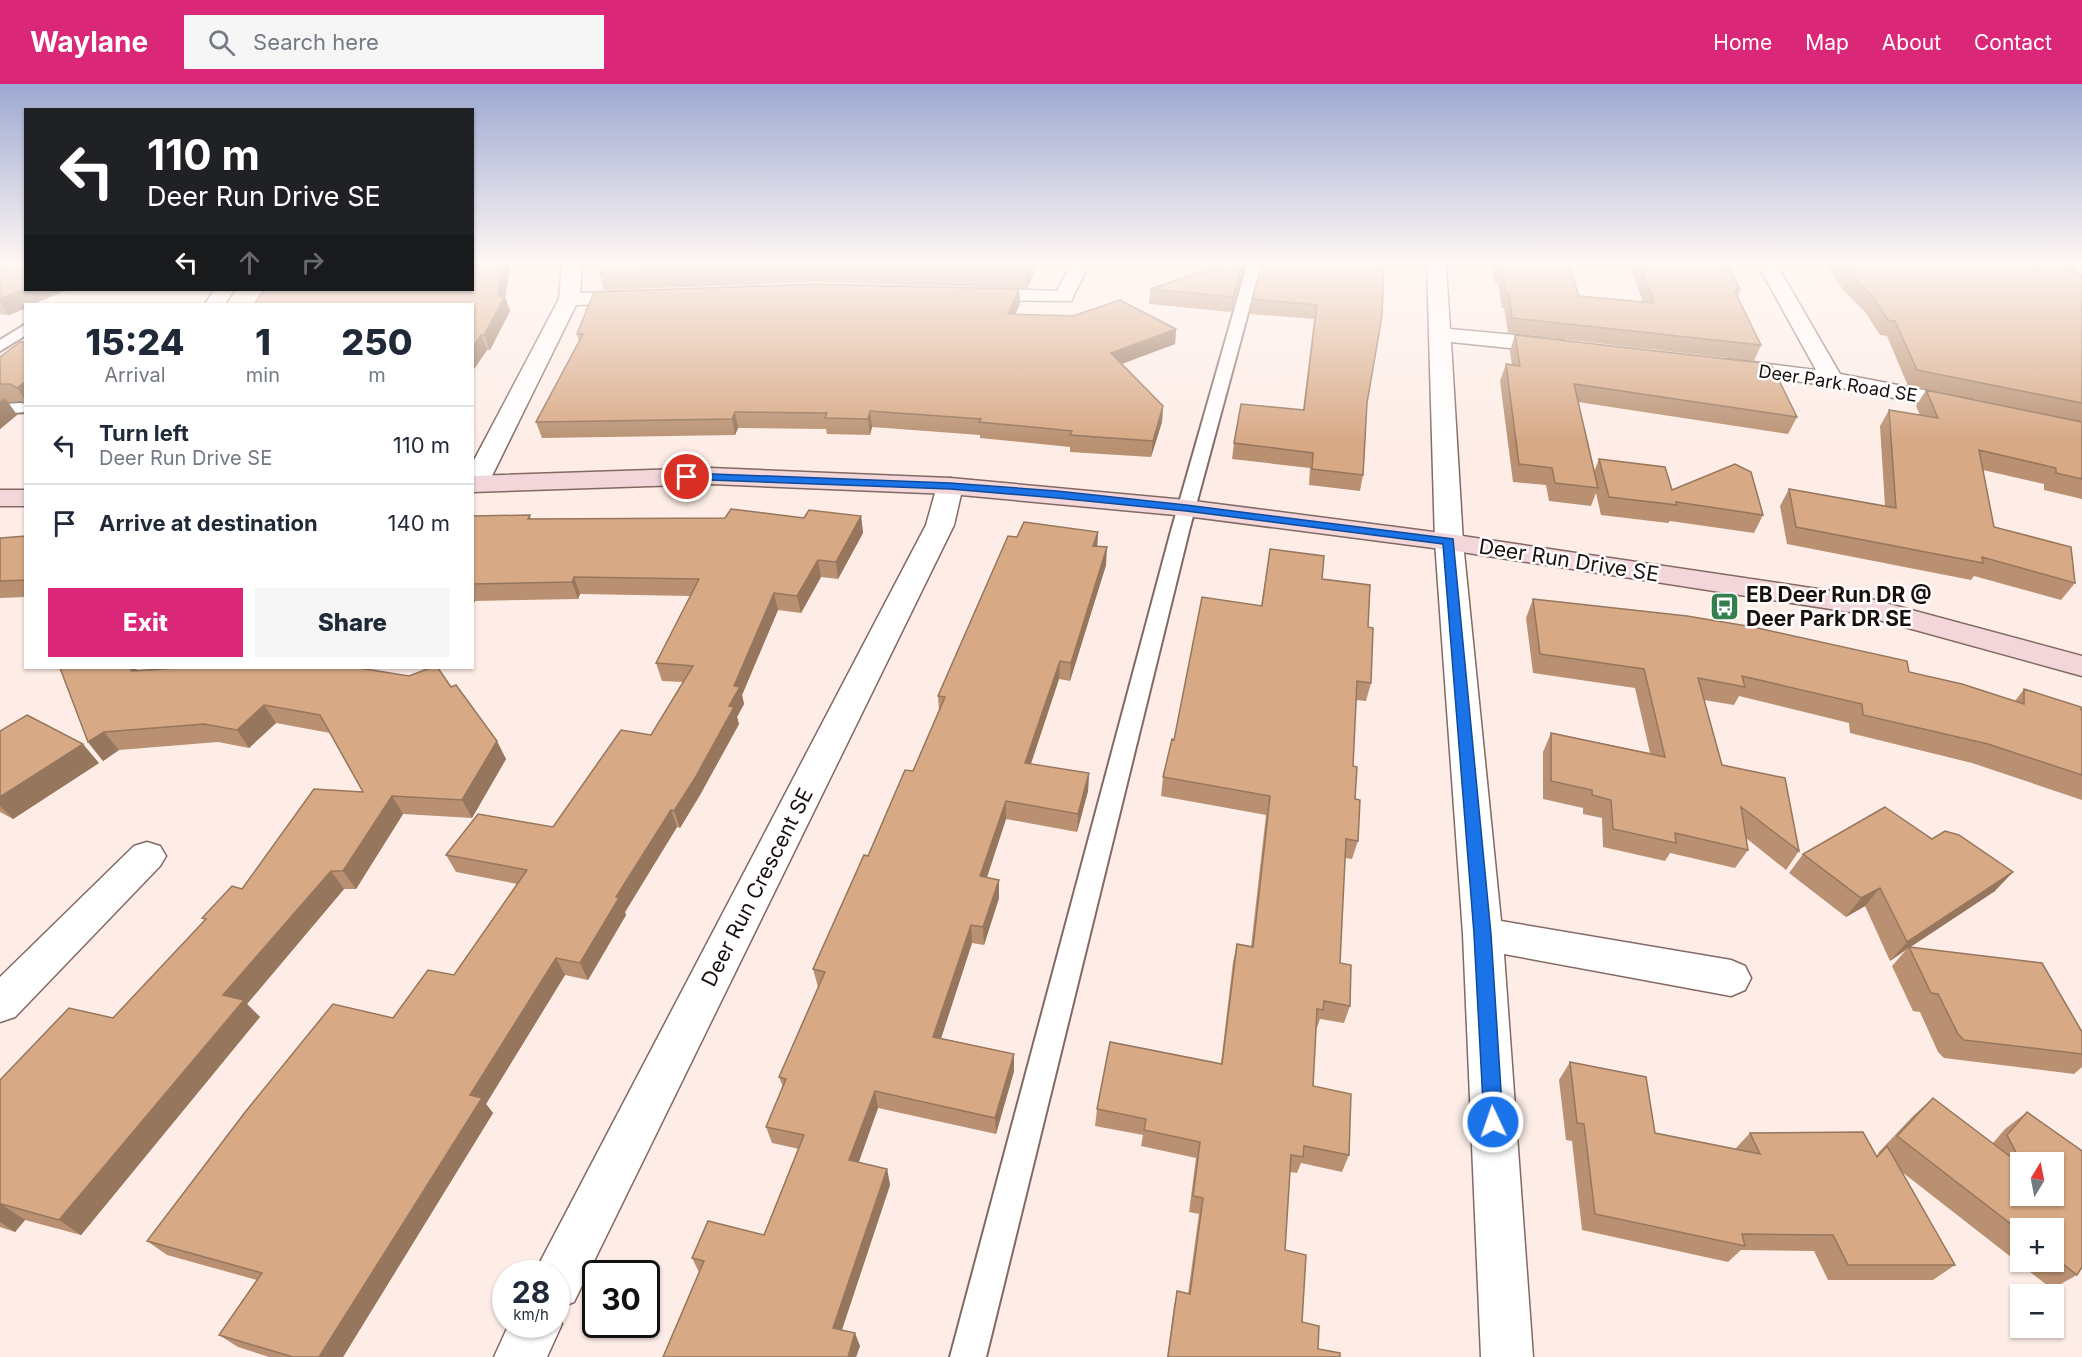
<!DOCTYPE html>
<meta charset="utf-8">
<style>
body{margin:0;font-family:Inter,sans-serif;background:#f6f6f7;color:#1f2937;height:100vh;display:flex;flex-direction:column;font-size:22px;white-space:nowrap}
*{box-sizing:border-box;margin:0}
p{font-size:20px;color:#747a83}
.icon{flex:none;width:33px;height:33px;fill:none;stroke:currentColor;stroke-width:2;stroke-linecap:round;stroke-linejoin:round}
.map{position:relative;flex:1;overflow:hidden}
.drawer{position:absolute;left:24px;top:219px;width:450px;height:366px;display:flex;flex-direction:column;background:#fff;border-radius:0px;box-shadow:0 2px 4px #0004}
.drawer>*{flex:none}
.hud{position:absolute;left:24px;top:24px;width:450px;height:183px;border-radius:0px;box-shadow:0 2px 4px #0004;background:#202124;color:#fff;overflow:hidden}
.needle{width:39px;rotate:10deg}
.fabs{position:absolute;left:2010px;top:1068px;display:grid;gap:12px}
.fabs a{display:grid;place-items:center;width:54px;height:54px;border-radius:0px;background:#fff;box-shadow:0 2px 4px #0004;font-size:30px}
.speed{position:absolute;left:492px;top:1176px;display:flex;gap:12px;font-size:30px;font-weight:700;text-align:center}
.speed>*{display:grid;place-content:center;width:78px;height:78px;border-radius:50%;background:#fff;box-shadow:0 2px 4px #0004;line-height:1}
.speed small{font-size:15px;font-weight:400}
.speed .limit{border:3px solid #111;border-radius:9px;background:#fff;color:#111}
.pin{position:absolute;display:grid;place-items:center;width:51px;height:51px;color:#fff;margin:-26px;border:3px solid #fff;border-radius:50%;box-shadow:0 2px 6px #0007}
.me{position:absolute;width:66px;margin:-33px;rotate:357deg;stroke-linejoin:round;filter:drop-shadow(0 0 4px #0008)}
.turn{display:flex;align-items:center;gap:21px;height:126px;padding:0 24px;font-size:27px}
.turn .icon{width:78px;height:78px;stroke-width:2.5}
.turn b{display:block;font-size:42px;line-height:51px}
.lanes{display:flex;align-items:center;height:57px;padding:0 24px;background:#0003;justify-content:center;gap:30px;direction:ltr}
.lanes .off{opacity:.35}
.eta{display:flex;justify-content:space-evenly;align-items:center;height:102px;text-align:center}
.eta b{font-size:36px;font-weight:800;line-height:42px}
.cta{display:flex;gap:12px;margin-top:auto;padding:12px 24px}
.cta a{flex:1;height:69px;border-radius:0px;background:#db2777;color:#fff;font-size:24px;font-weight:800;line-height:69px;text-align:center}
.cta a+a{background:#f6f6f7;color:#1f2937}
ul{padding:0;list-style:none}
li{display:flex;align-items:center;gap:18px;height:78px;padding:0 24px;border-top:2px solid #e0e1e3}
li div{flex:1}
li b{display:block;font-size:22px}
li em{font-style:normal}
header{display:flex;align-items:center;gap:36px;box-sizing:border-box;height:84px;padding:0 30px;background:#db2777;color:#fff}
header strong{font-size:28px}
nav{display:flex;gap:33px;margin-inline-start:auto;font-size:21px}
.search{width:420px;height:54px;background:#f6f6f7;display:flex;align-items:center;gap:15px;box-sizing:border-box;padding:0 21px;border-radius:0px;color:#747a83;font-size:22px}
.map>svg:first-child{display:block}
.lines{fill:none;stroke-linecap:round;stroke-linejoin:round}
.lane-casing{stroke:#826962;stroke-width:4}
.street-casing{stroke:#826962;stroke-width:3}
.secondary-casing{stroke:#826962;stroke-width:3}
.lane{fill:#fff;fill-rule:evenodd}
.street{fill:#fff;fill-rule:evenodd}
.secondary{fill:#f3d6d9;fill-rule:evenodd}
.wall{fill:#b99172;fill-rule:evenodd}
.shaded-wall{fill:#96765d}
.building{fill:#d7a985;stroke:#96765d;stroke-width:1.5}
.route{fill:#1a73e8;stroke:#114b97;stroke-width:1.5}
.labels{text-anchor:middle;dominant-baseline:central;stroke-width:5;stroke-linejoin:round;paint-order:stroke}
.far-street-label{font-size:18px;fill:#19100d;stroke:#fefefe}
.street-label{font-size:21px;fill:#19100d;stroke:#fefefe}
.poi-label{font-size:21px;font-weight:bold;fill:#19100d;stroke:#fefefe;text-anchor:start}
</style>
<header>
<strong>Waylane</strong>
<div class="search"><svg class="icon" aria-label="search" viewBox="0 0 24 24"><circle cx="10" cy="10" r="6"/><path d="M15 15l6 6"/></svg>Search here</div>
<nav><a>Home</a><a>Map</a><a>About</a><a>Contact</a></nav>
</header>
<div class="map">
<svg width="2082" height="1273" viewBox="0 0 2082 1273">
<rect width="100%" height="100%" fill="#feede7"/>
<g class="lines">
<defs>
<path id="lane" d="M1247,181H1261L1189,447L986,1273H950L1171,447Z
M26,240V251L0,267V256Z
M21,319L26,320V328L0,330V320Z"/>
<path id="street" d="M562,181H582L580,209L636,207L643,209L646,213L643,217L636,219L576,221L488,400L484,405L472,407V380L559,215Z
M1070,181H1089L1071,217L975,216L968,214L965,210L968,206L975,204L1057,207Z
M1427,181H1446L1450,245L1557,255L1565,257L1568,262L1565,267L1557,269L1451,258L1463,458L1501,837L1731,876L1745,882L1751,894L1745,906L1731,912L1504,870L1533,1273H1481L1463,850L1435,458Z
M1758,181H1777L1840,290L1966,314L1974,316L1978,321L1974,326L1966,328L1832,302L1722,287L1719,282L1722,277L1730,275L1816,286Z
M214,206H234L225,220H205Z
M950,394L959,397L963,402L954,441L574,1218L556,1225V1190H535L538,1182L926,441L937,402L941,397Z
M147,758L160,762L166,772L160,782L15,933L0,938V893L134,762Z
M556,1228L562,1240L547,1273H494L509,1240H556Z"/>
<path id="secondary" d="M711,384L950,394L1186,416L1449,450L1852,510L2082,572V592L1850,528L1449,466L1186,432L950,410L711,400L472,408V392Z
M0,406H26V422H0Z"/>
</defs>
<use href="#lane" class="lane-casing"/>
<use href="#street" class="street-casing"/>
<use href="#secondary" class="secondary-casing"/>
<use href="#lane" class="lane"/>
<use href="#street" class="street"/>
<use href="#secondary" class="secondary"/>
</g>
<path class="wall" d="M0,181L67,206L33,220H26V224L9,231L0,230Z
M604,181H1037L1027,204L816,198L604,206L600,190Z
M1152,181H1245L1231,228L1149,220L1150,205L1210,185Z
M1384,181L1367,319L1363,391L1360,407L1309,401L1310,384L1232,375L1234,359L1303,326L1314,235L1250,230L1252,215Z
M1492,181H1569L1579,212L1643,218L1629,181H1728L1740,206L1738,213L1761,261L1754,277L1508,249L1504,224H1502L1498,200H1495Z
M1826,181H2070L2082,192V415L2044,406V400L1983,386L1994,443L2075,499L2061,516L1974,492L1971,496L1787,460L1780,422L1789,405L1885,422L1880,342L1889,326L1920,331L1916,322L1926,306L2022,325L1908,302L1887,252L1880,251L1865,228L1844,207Z
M1019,205L1020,220L1015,230L1176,245L1175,260L1122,280L1163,322L1162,338L1151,373L1070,368V363L980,354V351L872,343L870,351L827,350L826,345L738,344L735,351L542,354L536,338L579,258L577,250Z
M505,213L510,227L490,266H487L472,288V220Z
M1515,251L1797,333L1788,350L1578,318L1594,388L1599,375L1672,406L1763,431L1754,449L1670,437L1668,439L1601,431L1596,409L1591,422L1549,417L1546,401L1513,398L1500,297L1506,280L1512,281L1510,267Z
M26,258V320L21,317L8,318L17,331L0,345V273Z
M530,431L531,435L804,434L861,432L863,449L838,495L821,493L801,529L778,526L742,611L744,620L737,633L739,640L700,711L680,744L677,743L625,828L626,831L588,896L565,891L486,1020L493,1029L343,1273H269L238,1263L219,1251L257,1196L167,1171L147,1157L393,934L454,891L517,800L456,788L446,771L553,743L651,651L683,598L662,597L656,579L691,512L580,510L578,515L475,517L472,522V432Z
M1098,448L1097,462L1106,481L1070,597L1059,595L1031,680L1089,689L1088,707L1077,748L1006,735L987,794L999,796V814L984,861L972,859L941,954L1014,970V987L996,1050L878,1024L858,1079L887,1085L890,1101L842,1246L860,1262L856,1273H663L699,1188L692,1174L764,1151L799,1065L772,1059L766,1043L783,1003L779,993L818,903L813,885L868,772L913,687L939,627L938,612L1017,453Z
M26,452V513L0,514V454Z
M1270,465L1322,495L1368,543L1371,599L1366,617L1356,616L1353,682L1358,757L1352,775L1345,774L1340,879L1350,922L1344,939L1320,935L1317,944H1316L1313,1002L1349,1071L1342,1088L1301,1079L1297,1089L1290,1088L1285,1166L1302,1238L1318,1265L1340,1273H1167L1174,1222L1177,1207L1188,1210L1199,1130L1189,1128L1196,1074L1141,1062L1143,1051L1095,1042L1097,1025L1221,979L1233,878L1237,860L1251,863L1266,731L1161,712L1163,693L1174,656L1261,522Z
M1533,515L1909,588L2015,617L2024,605L2082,626V716L1972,679L1850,649L1849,639L1739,612L1734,621L1704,616L1722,681L1799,767L1786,786L1746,754L1748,766L1735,784L1670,769L1665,777L1603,763L1602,734L1583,730V724L1543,715V668L1551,649L1650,669L1635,604L1533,589L1526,534Z
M136,584L137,587L451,603L506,675L472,734L403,730L356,805H344L247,920L260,933L81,1151L25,1136L15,1148L0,1143V996L113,934L205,836L202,834L242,805L363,708L330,649L276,639L249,664L218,658L119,666L103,677L88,658Z
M0,647L99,679L13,735L0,728Z
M1803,770L1995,807L1910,863L2082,948V983L2074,990L1944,974L1938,968L1920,928L1913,927L1892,882L1906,866L1890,877L1865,822L1846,833L1789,789Z
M1570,978L1646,993L1655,1049L1735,1065L1750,1049L1863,1048L1876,1072L1879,1069H1878L1913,1032L1933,1014L1993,1059L2005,1045L2027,1028L2082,1067V1183L2077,1191L2052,1205L1902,1088L1955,1181L1933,1196H1828L1814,1167L1741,1166L1728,1178L1582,1146L1572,1057L1566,1056L1559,996ZM2020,1078H2054V1112H2020ZM2020,1144H2054V1178H2020Z"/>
<path class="shaded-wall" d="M503,181H511L505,213L510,227L490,266L484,251L498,212Z
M1030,181H1037L1027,204V189Z
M1242,181H1244L1243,187L1231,228L1233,213Z
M26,204V206H67L33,220H26V224L9,231L0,218V215Z
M1019,205L1020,220L1008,245V230Z
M1176,245L1175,260L1110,284L1111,269Z
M481,251L487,266L472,288V264Z
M26,297V317L17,304Z
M5,314L17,331L0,345V318Z
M1163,322L1162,338L1151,373L1153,357Z
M870,327L872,343L870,351L868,335Z
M735,328L738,344L735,351L732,335Z
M861,432L863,449L838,495L836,478Z
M1098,448L1097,466L1093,462Z
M1107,463L1106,481L1070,597L1071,579Z
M818,476L821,493L801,529L797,512Z
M574,493L580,510L578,515L572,498Z
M774,509L778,526L742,611L744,620L737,633L739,640L700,711L680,744L674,727L729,622L734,602Z
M472,511L475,517L472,522Z
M1060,577L1059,595L1025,697V679Z
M130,584H136L145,605L132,587Z
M264,621L276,639L249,664L237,646Z
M104,648L119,666L103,677L88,658Z
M497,657L506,675L472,734L462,716Z
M83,660L99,679L13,735L0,722V713Z
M1089,689L1088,707L1077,748L1078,730Z
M392,712L403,730L356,805L343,787Z
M1006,717V735L981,810L980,792Z
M671,726L677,743L625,828L626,831L588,896L580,879L616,813Z
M331,787L344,805L247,920L260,933L81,1151L59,1136L223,911Z
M2013,788L1995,807L1909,864V863L1890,877L1907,858Z
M999,796V814L984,861L983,843Z
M1880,804L1865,822L1846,833L1861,814Z
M971,841L972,859L936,970L933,953Z
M556,874L565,891L486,1020L493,1029L343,1273H319L470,1011Z
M1014,970V987L996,1050L995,1034Z
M875,1007L878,1024L854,1092L849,1076Z
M887,1085L890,1101L838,1257L833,1244Z
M1,1120L25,1136L15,1148L0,1138V1122Z
M855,1249L860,1262L856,1273H848Z"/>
<path class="building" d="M0,181H26V204L0,215Z
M472,181H503L498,212H505L484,251H481L472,264V220H254L264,206H472Z
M604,181H1030L1027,189L814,183L600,190Z
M1222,181H1242L1233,213L1150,205Z
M1262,181H1384L1382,232L1367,319L1363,391L1312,385L1313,369L1234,359L1241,320L1304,326L1317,221L1252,215Z
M1498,181H1569L1579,212L1654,219L1640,181H1728L1740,206H1734L1761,261L1512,234L1509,209H1506L1502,185H1499Z
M1843,181H2070L2082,192V319L1917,286L1895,237L1888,236L1873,213L1851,192Z
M814,200L1019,205L1008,230L1073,232L1120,216L1176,245L1111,269L1163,322L1153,357L1070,351L1072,347L979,338L981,335L870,327L868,335L825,334L827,329L735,328L732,335L536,338L583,250H577L594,208Z
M1515,251L1771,280L1797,333L1574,300L1598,404L1555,399L1552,384L1519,380L1506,280L1520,282Z
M20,258H26V297L17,304L10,300H0V273Z
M1926,306L2082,338V395L2056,389V384L1979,366L1994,443L2071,463L2075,499L1982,473L1983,479L1796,443L1789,405L1896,424L1889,326L1938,334Z
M1599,375L1665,383L1672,406L1735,380L1751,388L1763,431L1676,418L1677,421L1609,413Z
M731,425L804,434L809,426L861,432L836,478L818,476L797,512L774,509L734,602L740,603L729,622L734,623L695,694L674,727L671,726L616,813L619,814L580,879L556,874L470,1011L482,1014L319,1273H293L219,1251L262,1189L147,1157L246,1027L333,920L393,934L428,886L454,891L527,786L446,771L478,730L553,743L621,646L651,651L693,582L656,579L699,495L574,493L572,498L472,500V432L530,431L528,435L725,434Z
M1024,438L1098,448L1093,462L1107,463L1071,579L1060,577L1025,679L1089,689L1078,730L1006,717L980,792L999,796L983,843L971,841L933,953L1014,970L995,1034L875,1007L849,1076L887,1085L833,1244L855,1249L848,1273H663L704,1177L692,1174L708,1137L764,1151L804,1051L766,1043L786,995L779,993L825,888L813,885L864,771L868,772L905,686L913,687L945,613L938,612L1008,452L1017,453Z
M26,452V496L0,497V454Z
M1270,465L1324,472L1322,495L1370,501L1368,543L1373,544L1371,599L1357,597L1353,682L1357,683L1355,715L1360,716L1358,757L1346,755L1340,879L1351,881L1350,922L1324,917L1323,926L1317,925L1313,1002L1351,1010L1349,1071L1304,1062L1303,1073L1291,1071L1285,1166L1306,1171L1302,1238L1319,1242L1318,1265L1340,1269V1273H1168L1177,1207L1190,1210L1203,1114L1193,1112L1200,1058L1144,1046L1146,1035L1097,1025L1110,958L1222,980L1237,860L1253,863L1270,712L1163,693L1172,655L1174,656L1202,513L1262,522Z
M1533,515L1687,532L1753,543L1907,577L1909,588L1962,600L2024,620V605L2081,623V626H2082V691L1988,660L1863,631L1862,620L1742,592L1745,603L1698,594L1722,681L1785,694L1799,767L1741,723L1748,766L1675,749L1676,759L1613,745L1611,716L1592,711V706L1551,697V649L1665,673L1644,585L1540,570Z
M60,584H130L132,587L177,584H359L409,592L430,584H438L451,603L456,601L497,657L462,716L392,712L343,787H331L223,911L244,916L59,1136L1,1120L0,1122V996L69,924L113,934L206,835L202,834L232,802L242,805L314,705L363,708L320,631L264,621L237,646L204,640L104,648L88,658Z
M27,631L83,660L0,713V647Z
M1885,723L1932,755L1945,747L1959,751L2013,788L1907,858L1880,804L1861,814L1803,770Z
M1909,863L2042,879L2082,948V970L1964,956L1958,950L1938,910L1931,909Z
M1570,978L1646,993L1655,1049L1760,1070L1750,1049L1863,1048L1877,1073L1887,1062L1955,1181H1848L1833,1151L1742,1150L1745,1162L1595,1130L1584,1040L1577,1039Z
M1933,1014L2020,1080V1112H2054V1078H2021L2007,1051L2027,1028L2082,1067V1183L2077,1191L2054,1173V1144H2020V1147L1897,1052Z"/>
<linearGradient id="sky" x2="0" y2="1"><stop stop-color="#9da8d1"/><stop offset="0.5" stop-color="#fff7f4"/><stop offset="1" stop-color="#fff7f4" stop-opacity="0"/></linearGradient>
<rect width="2082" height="359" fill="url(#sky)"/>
<path class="route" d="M687,389L950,399L1057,407L1186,421L1453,455L1491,850L1503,1038L1500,1044L1493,1047L1487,1044L1484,1038L1474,850L1443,460L1186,427L1057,414L950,405L683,395L682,393Z"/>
<defs>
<symbol id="bus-square" viewBox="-11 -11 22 22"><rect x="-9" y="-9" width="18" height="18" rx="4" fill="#347f4d" stroke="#fefefe"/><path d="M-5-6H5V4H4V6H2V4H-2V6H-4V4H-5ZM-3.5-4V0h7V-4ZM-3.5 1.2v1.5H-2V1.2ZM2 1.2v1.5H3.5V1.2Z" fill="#fff"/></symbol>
</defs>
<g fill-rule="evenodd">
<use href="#bus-square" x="1708" y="506" width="33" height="33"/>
</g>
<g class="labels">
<g class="far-street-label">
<text transform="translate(1838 299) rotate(9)">Deer Park Road SE</text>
</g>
<g class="street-label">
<text transform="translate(1569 476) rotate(9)">Deer Run Drive SE</text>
<text transform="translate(757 803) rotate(-63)">Deer Run Crescent SE</text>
</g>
<g class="poi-label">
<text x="1746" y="510">EB Deer Run DR @<tspan x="1746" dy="24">Deer Park DR SE</tspan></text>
</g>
</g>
</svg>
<div class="fabs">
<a><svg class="needle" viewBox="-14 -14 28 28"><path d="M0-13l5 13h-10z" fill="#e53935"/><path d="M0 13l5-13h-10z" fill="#747a83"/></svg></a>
<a>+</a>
<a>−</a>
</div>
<div class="speed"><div>28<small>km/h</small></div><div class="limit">30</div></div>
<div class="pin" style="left:687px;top:393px;background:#d93025"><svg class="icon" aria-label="arrive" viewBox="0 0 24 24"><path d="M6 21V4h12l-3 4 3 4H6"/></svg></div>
<svg class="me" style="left:1493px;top:1038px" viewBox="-20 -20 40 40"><circle r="17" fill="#1a73e8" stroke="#fff" stroke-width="3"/><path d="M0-11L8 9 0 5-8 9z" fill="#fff"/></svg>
<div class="hud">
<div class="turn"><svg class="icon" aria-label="left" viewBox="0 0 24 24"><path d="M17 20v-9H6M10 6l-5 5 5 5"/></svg><div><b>110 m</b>Deer Run Drive SE</div></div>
<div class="lanes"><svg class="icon" aria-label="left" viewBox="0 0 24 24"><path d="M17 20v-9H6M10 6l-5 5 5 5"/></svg><svg class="icon off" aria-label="ahead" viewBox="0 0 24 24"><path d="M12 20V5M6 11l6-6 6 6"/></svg><svg class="icon off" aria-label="right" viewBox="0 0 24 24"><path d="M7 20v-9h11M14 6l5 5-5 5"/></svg></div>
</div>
<section class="drawer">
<div class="eta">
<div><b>15:24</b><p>Arrival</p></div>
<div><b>1</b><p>min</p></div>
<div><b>250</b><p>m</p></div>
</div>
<ul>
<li><svg class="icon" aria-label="left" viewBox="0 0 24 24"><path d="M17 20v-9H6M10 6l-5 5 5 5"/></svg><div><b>Turn left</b><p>Deer Run Drive SE</p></div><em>110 m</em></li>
<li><svg class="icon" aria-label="arrive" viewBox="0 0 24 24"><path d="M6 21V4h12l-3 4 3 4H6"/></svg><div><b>Arrive at destination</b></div><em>140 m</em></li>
</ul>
<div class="cta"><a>Exit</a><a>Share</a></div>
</section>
</div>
